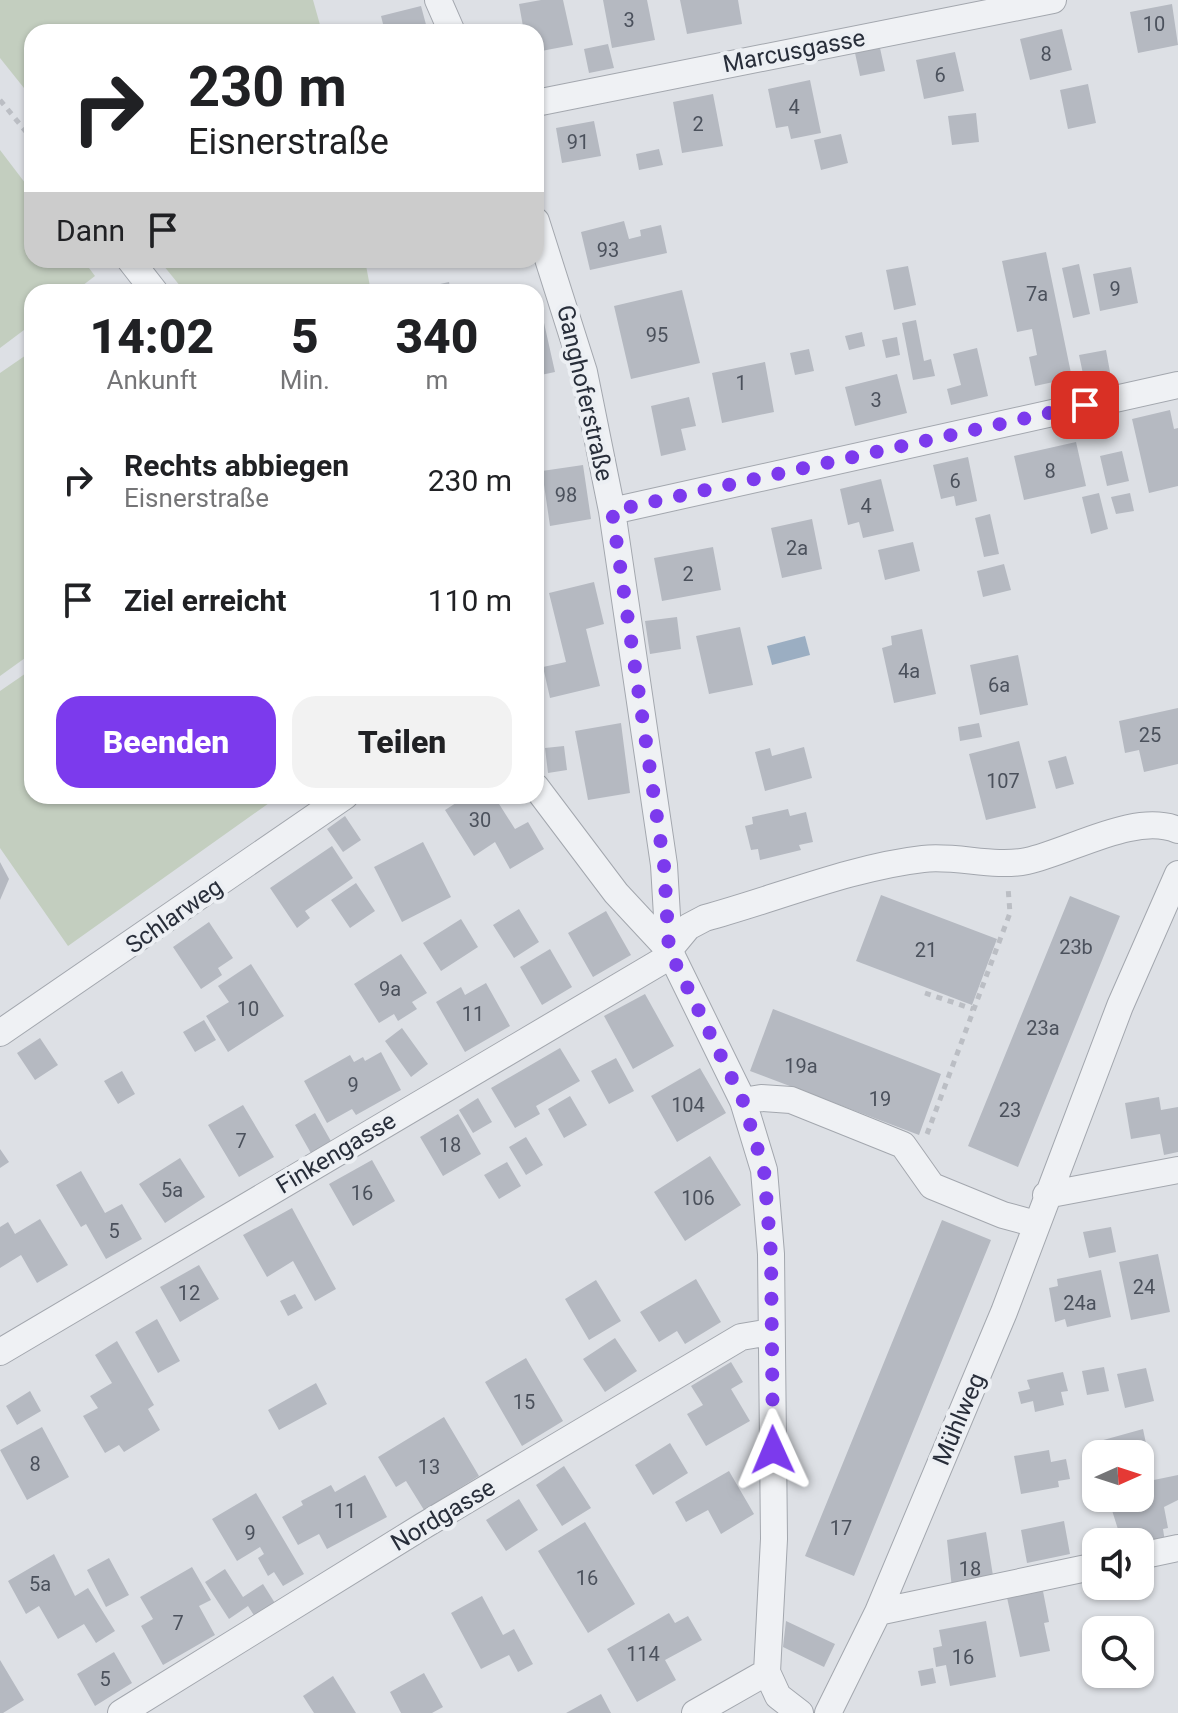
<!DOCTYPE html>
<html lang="de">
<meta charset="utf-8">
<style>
body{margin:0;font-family:Roboto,sans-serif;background:#f2f2f2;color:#202124;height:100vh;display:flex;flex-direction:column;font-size:30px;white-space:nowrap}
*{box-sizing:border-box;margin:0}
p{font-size:26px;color:#757577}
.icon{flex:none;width:44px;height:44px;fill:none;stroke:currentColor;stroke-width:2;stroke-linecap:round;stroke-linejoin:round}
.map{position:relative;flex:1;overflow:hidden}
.side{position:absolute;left:24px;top:284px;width:520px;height:520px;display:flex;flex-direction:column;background:#fff;border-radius:24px;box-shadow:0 2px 6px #0004}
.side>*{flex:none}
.hud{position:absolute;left:24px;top:24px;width:520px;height:244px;border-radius:24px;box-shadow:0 2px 6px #0004;background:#fff;color:#202124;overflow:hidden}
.needle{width:52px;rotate:87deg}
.fabs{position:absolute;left:1082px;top:1440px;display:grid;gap:16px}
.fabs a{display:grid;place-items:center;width:72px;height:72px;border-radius:16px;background:#fff;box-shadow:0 2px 6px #0004;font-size:40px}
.pin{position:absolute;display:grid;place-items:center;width:68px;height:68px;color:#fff;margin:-34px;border-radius:16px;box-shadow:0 4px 12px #0006}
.me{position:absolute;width:88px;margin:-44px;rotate:359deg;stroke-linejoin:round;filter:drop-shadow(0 0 6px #0008)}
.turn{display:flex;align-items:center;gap:28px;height:168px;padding:0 32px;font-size:36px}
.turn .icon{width:104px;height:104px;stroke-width:2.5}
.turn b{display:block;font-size:56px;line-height:68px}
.then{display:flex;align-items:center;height:76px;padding:0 32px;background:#0003;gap:16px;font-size:30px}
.eta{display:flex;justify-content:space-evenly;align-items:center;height:136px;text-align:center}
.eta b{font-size:48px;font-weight:800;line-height:56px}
.cta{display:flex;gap:16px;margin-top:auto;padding:16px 32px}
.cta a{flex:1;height:92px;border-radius:24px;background:#7c3aed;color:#fff;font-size:32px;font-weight:800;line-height:92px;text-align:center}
.cta a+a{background:#f2f2f2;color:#202124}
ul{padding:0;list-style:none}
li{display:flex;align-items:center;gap:24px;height:120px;padding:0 32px}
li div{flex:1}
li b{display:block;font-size:30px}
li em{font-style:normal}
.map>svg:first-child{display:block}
.green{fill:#c3cebf}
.water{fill:#9baec2}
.building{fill:#b5b9c1}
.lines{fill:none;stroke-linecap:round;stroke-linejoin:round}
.street-casing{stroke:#a3a7ae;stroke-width:28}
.path{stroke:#bbbec4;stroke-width:5;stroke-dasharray:6 6;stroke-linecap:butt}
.street{stroke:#eff1f4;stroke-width:26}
.route{stroke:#7c3aed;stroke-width:14;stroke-dasharray:0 25.2}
.labels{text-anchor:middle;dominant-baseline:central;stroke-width:8;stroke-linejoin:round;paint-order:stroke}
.number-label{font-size:20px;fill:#4b515c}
.street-label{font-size:24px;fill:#282e3a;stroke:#eceff3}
</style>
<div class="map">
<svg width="1178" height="1713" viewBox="0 0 1178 1713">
<rect width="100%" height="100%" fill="#dde0e5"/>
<path class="green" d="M0,0H313L322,32H32V98L0,58Z
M0,150L32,192V260H83L95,276L74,292H32V324L0,348Z
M159,260H365L371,292H185Z
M32,351V653L0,676V373Z
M32,669V796H279L68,946L0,848V691Z"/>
<path class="water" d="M805,636L810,655L772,665L767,646Z"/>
<path class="building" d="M541,0H563L573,45L536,52V32H524L519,4Z
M603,0H647L655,40L612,48Z
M680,0H738L742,24L687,34Z
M1172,4L1178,45L1138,53L1130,12Z
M421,6L428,32H385L381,16Z
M1062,29L1072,70L1030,80L1020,39Z
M608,44L614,68L589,73L584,49Z
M880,48L885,71L860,76L855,53Z
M955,52L964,91L924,99L916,60Z
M810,80L821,133L791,139L788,126L776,128L768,89Z
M1088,84L1096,123L1068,129L1060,90Z
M713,94L723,146L682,153L673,102Z
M976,113L979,142L952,145L948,116Z
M594,121L601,156L562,163L556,128Z
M841,134L848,163L821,170L814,140Z
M659,149L663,165L639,170L636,154Z
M624,221L629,239L641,236L640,230L661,225L667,253L590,270L581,232Z
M1046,252L1072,378L1035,386L1029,357L1037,355L1032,329L1017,332L1002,261Z
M279,260H304V261L281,267Z
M1079,264L1090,314L1073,318L1062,268Z
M908,266L916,305L894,310L886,270Z
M1131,267L1138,303L1100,311L1093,274Z
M449,282L451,292H409V291Z
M682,290L700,363L631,379L614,306Z
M540,305L555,372L536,376V306Z
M916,320L924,361L931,359L935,376L913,380L902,323Z
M862,332L865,346L849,350L845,336Z
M897,337L900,355L886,358L882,340Z
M977,348L988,396L951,405L947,389L961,385L953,354Z
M809,349L814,371L795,375L790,353Z
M1106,350L1112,383L1086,388L1079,355Z
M765,362L774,412L722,423L712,373Z
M897,374L907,413L855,426L845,387Z
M689,397L696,426L681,429L686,450L661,456L651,406Z
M1170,410L1174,429L1178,428V486L1149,493L1132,419Z
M1076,442L1086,486L1024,500L1014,456Z
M1122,451L1129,481L1107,486L1100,456Z
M968,457L977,501L956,506L954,496L941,499L933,465Z
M583,465L591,519L550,526L542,471Z
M881,479L894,531L863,538L859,522L848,525L840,489Z
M1099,493L1108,529L1091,534L1082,497Z
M1130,493L1134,511L1116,514L1111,497Z
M990,514L999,554L984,557L975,518Z
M812,519L822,569L782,578L771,528Z
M913,542L920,571L885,580L878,550Z
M713,547L721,590L662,601L654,558Z
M1004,564L1011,590L983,597L977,571Z
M594,582L604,624L586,629L600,686L550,698L543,667L566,662L549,593Z
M677,617L681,649L650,654L645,621Z
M740,627L753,685L709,694L696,636Z
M922,629L936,694L894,703L882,648L892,645L891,636Z
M1018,655L1028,705L980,715L970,665Z
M1178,708V764L1144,772L1139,750L1125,753L1119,721Z
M621,723L630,793L588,800L575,731Z
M979,723L982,737L960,741L958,727Z
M1019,741L1036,808L986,820L969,754Z
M564,746L567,770L548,773L545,748Z
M804,747L812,778L765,791L755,752L770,748L772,756Z
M1066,756L1074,784L1056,789L1048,761Z
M467,796H494L515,829L528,822L544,849L510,869L495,842L474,856L445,810Z
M788,809L790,816L806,812L813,842L799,845L801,850L760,860L758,849L751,850L745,826L753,824L752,817Z
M345,816L361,840L343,852L327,829Z
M423,842L451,897L402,922L374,867Z
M332,846L353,878L305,911L310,918L297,928L270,888Z
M0,862L9,879L0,900Z
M356,883L375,911L350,928L331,900Z
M881,895L997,939L972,1005L856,961Z
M1070,896L1120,916L1018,1167L968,1146Z
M519,909L539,942L514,958L493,925Z
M606,911L631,955L593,977L568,933Z
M461,919L478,947L441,971L423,943Z
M209,922L233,958L218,968L222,975L201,989L173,947Z
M550,949L572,987L542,1005L520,967Z
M401,954L427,993L412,1002L417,1009L398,1021L394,1014L379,1023L354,984Z
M251,964L284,1016L228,1052L206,1016L229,1002L218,986Z
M486,983L510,1026L465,1052L436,1002L461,987L465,995Z
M645,994L674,1046L633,1069L604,1016Z
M773,1009L941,1074L919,1135L750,1071Z
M204,1020L216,1040L195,1052L183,1032Z
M402,1028L428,1064L411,1077L385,1041Z
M40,1038L58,1065L35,1080L17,1053Z
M560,1048L580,1081L536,1106L540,1114L515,1128L491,1088Z
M381,1052L401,1090L356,1115L352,1109L327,1123L304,1081L350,1055L354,1062L363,1057L365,1061Z
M616,1058L634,1091L609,1104L591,1071Z
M700,1068L726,1113L677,1142L651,1096Z
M122,1071L135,1094L118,1104L104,1081Z
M570,1096L587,1125L564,1138L548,1109Z
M1159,1097L1161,1110L1178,1107V1152L1164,1155L1160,1134L1131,1139L1125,1103Z
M478,1098L492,1122L473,1133L459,1110Z
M243,1105L274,1157L239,1177L208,1125Z
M315,1113L332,1143L312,1155L295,1125Z
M458,1114L481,1154L443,1176L420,1137Z
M526,1137L543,1165L526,1175L509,1147Z
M0,1149L9,1162L0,1168Z
M710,1156L741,1205L685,1241L654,1192Z
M180,1158L205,1197L165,1223L139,1184Z
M372,1160L395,1201L353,1226L329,1184Z
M507,1162L521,1186L499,1199L484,1175Z
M81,1171L105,1213L122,1204L142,1239L106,1259L86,1224L81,1227L56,1185Z
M292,1208L336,1289L315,1301L293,1261L267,1277L243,1235Z
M40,1219L68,1265L37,1283L21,1255L0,1268V1227L8,1222L15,1234Z
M942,1220L991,1240L854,1576L805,1556Z
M1111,1227L1116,1252L1089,1258L1083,1232Z
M1158,1254L1170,1312L1131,1320L1119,1262Z
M199,1265L219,1299L180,1322L160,1287Z
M1101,1270L1111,1317L1067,1327L1065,1319L1055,1322L1049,1288L1058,1286L1057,1279Z
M696,1279L721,1322L685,1344L677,1331L659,1342L640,1312Z
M596,1280L621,1321L589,1340L565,1299Z
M295,1294L303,1308L288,1316L280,1301Z
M157,1319L180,1361L158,1373L135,1332Z
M615,1338L637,1371L605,1392L583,1359Z
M117,1341L154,1405L148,1409L160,1430L124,1452L119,1445L105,1453L83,1416L98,1408L90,1396L112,1383L95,1355Z
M526,1358L563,1421L522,1446L485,1382Z
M731,1362L743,1382L731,1389L750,1421L706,1446L687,1414L703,1405L691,1386Z
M1104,1367L1109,1391L1087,1395L1082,1371Z
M1146,1368L1154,1401L1125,1408L1117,1374Z
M1063,1372L1068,1391L1061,1392L1064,1405L1035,1412L1033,1401L1021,1404L1018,1392L1030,1389L1027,1380Z
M316,1383L327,1404L279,1430L268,1410Z
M30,1391L41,1411L17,1425L6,1406Z
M444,1417L479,1476L424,1510L406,1481L396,1487L378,1457Z
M42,1427L69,1477L27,1500L0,1450Z
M1143,1429L1149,1458L1140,1460V1454H1096L1093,1469L1089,1444Z
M670,1443L688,1473L653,1495L635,1465Z
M1049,1450L1051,1462L1066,1459L1070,1479L1058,1481L1059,1487L1021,1494L1014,1456Z
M564,1466L591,1508L562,1526L536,1485Z
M729,1471L754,1514L721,1534L708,1510L686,1522L675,1502Z
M365,1475L387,1517L327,1549L319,1534L298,1545L282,1517L303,1505L301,1501L331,1485L335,1492Z
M1178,1475V1500L1164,1507L1168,1528L1163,1529L1165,1542L1140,1547V1542H1122L1110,1504L1152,1496L1149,1481Z
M256,1493L304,1574L283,1586L274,1572L268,1576L258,1558L264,1554L260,1547L237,1561L212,1519Z
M519,1499L538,1530L506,1551L486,1520Z
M1064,1521L1070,1554L1027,1563L1021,1530Z
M585,1522L635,1604L588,1633L538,1551Z
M986,1532L994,1582L952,1589L947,1540Z
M54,1554L75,1596L88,1588L115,1631L96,1643L84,1624L58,1639L39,1606L26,1614L8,1581Z
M109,1558L129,1595L106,1607L87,1570Z
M192,1567L211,1600L199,1606L215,1635L163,1665L141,1626L153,1619L140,1597Z
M225,1569L243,1597L263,1584L278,1608L257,1620L248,1606L229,1619L205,1582Z
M1042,1586L1049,1622L1044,1623L1050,1651L1020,1657L1006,1593Z
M482,1596L503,1635L514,1629L533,1664L518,1672L509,1655L481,1669L451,1613Z
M669,1613L675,1623L688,1616L702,1640L665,1660L676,1680L637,1702L607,1649Z
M786,1621L835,1644L824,1667L783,1647Z
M986,1621L996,1677L950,1686L946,1665L936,1667L933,1648L942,1646L939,1630Z
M114,1652L132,1683L95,1706L77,1674Z
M0,1660L24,1700L3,1713H0Z
M933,1668L936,1683L921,1686L918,1671Z
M424,1673L443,1707L432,1713H401L390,1692Z
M333,1676L356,1713H314L303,1696Z
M601,1694L611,1713H566Z"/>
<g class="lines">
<defs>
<path id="street" d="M438,0L452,32
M536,103L1053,0
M536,221L584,372L612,511L664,865L669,950L743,1101L764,1170L771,1254L774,1539L767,1672L778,1696L800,1713
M130,260L155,292
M612,511L1178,385
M536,787L616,893L669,950L688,927L705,918C775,899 852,867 923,859C957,855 993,868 1027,861C1072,851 1135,812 1178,830
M0,1033L345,796
M743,1101L761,1098L791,1100L903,1145L932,1186L1003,1215L1036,1224
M1046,1195L1178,1170
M0,1352L672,955
M1140,1556L1178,1548
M878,1612L1096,1566
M121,1713L423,1526L741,1337L771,1332
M695,1713L767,1672
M828,1713L878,1612L1004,1312L1120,1006L1178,874"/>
</defs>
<use href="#street" class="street-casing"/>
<path class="path" d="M0,100L32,139
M925,993L973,1009
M927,1134L1010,913L1008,887"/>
<use href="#street" class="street"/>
</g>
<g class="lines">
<path class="route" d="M773,1450L771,1254L764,1170L743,1101L669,950L664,865L612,511L1085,405"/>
</g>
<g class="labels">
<g class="number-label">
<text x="629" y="20">3</text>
<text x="1154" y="24">10</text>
<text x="1046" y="54">8</text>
<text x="940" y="75">6</text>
<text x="794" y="107">4</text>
<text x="698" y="124">2</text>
<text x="578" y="142">91</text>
<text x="608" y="250">93</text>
<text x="1115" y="289">9</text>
<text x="1037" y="294">7a</text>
<text x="657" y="335">95</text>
<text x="741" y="383">1</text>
<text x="876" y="400">3</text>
<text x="1050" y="471">8</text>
<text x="955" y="481">6</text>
<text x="566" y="495">98</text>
<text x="866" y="506">4</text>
<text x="797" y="548">2a</text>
<text x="688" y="574">2</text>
<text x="909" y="671">4a</text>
<text x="999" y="685">6a</text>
<text x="1150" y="735">25</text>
<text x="1003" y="781">107</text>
<text x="480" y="820">30</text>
<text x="1076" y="947">23b</text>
<text x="926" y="950">21</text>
<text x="390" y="989">9a</text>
<text x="248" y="1009">10</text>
<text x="473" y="1014">11</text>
<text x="1043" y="1028">23a</text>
<text x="801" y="1066">19a</text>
<text x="353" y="1085">9</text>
<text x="880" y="1099">19</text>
<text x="688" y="1105">104</text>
<text x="1010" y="1110">23</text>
<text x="241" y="1141">7</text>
<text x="450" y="1145">18</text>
<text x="172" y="1190">5a</text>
<text x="362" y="1193">16</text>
<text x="698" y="1198">106</text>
<text x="114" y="1231">5</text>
<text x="1144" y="1287">24</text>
<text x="189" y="1293">12</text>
<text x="1080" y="1303">24a</text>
<text x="524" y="1402">15</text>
<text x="35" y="1464">8</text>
<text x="429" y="1467">13</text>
<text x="345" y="1511">11</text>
<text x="841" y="1528">17</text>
<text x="250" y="1533">9</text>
<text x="970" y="1569">18</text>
<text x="587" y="1578">16</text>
<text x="40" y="1584">5a</text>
<text x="178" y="1623">7</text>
<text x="643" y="1654">114</text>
<text x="963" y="1657">16</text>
<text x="105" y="1679">5</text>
</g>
<g class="street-label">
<text transform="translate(794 51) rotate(-11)">Marcusgasse</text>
<text transform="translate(585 393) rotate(77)">Ganghoferstraße</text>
<text transform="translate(174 916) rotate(-35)">Schlarweg</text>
<text transform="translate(336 1153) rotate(-31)">Finkengasse</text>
<text transform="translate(959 1419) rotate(-67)">Mühlweg</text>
<text transform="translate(443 1515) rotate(-31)">Nordgasse</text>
</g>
</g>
</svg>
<div class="fabs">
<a><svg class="needle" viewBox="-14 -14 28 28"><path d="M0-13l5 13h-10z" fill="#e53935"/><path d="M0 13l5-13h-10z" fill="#757577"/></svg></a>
<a><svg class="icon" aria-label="sound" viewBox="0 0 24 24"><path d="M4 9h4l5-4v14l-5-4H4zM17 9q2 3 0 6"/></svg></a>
<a><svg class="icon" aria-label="search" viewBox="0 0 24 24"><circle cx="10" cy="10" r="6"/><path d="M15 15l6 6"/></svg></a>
</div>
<div class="pin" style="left:1085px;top:405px;background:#d93025"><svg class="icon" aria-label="arrive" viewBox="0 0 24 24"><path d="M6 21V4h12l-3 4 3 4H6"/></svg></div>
<svg class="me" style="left:773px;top:1450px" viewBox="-20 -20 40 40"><path d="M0-17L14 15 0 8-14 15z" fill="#7c3aed" stroke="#fff" stroke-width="4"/></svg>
<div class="hud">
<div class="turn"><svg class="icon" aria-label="right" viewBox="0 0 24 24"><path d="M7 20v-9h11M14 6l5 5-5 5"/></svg><div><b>230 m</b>Eisnerstraße</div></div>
<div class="then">Dann<svg class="icon" aria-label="arrive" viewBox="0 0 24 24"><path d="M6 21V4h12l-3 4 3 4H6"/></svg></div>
</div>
<section class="side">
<div class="eta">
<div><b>14:02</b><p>Ankunft</p></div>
<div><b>5</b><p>Min.</p></div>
<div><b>340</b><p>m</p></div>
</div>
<ul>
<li><svg class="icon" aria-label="right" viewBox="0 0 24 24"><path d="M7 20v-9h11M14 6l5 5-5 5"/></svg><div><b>Rechts abbiegen</b><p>Eisnerstraße</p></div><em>230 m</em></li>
<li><svg class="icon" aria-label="arrive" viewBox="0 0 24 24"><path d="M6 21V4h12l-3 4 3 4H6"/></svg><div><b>Ziel erreicht</b></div><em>110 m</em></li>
</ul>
<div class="cta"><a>Beenden</a><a>Teilen</a></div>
</section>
</div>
